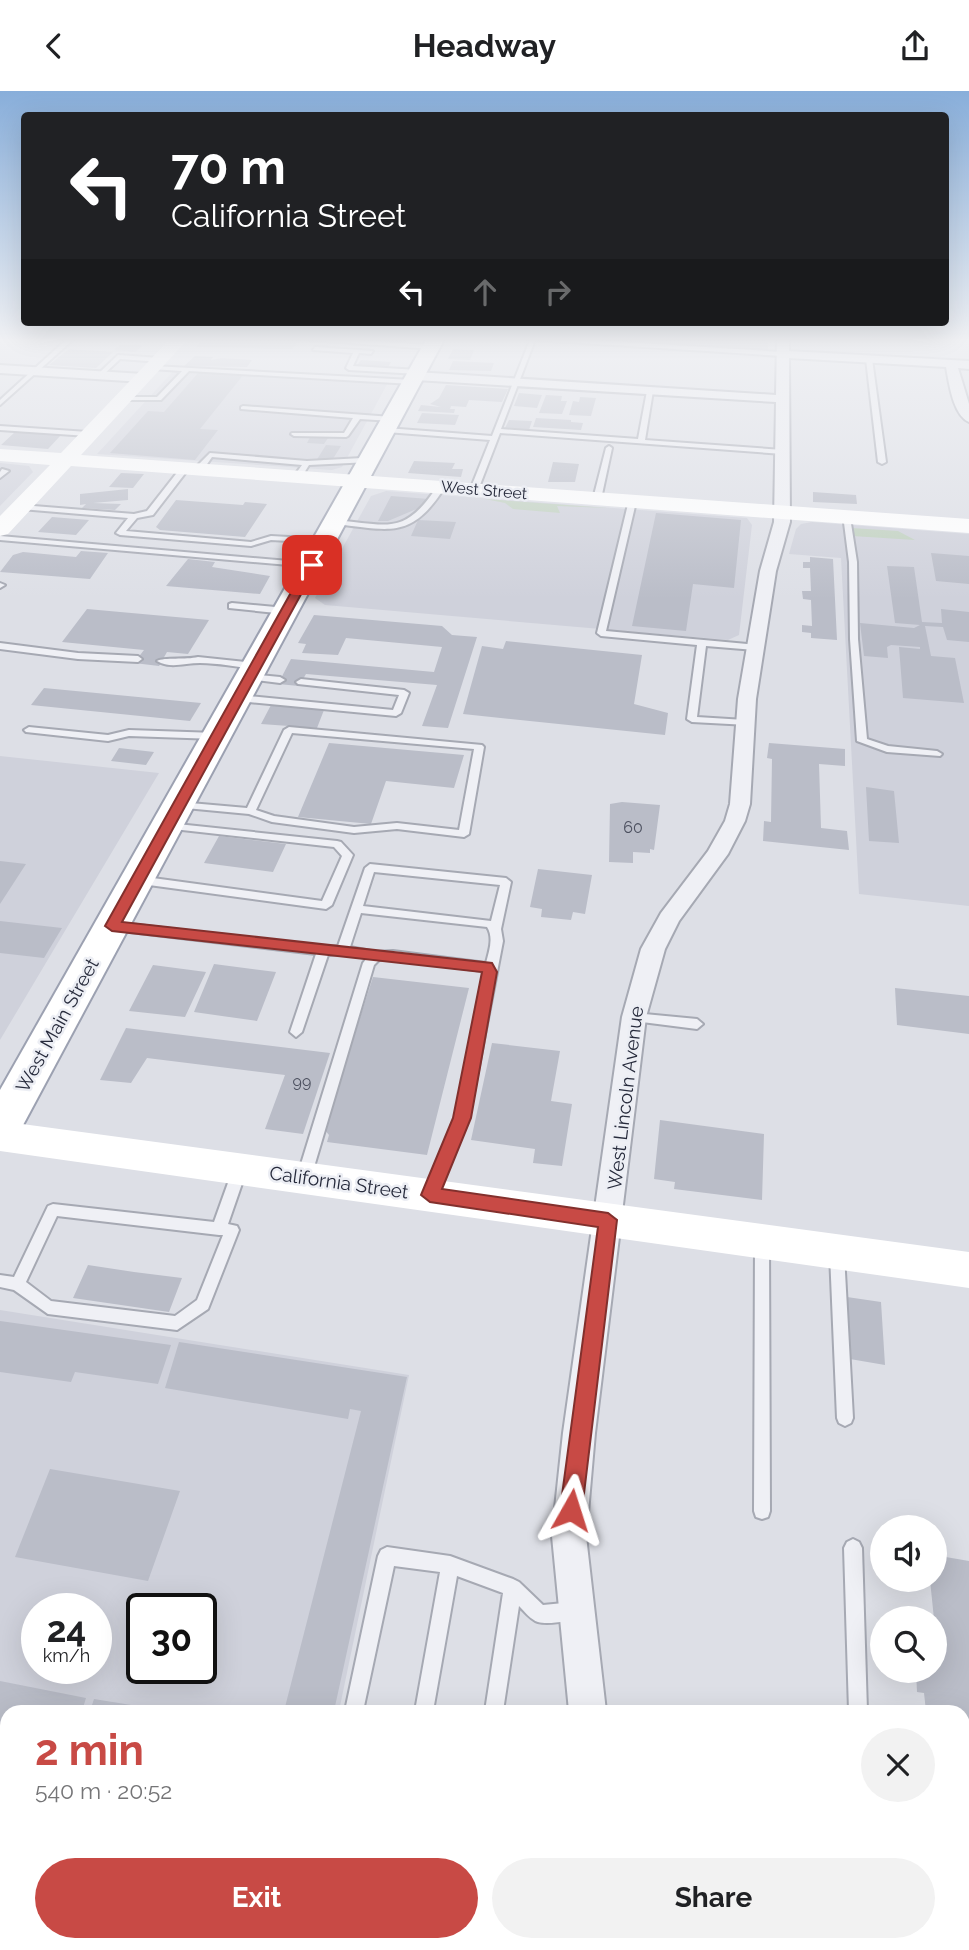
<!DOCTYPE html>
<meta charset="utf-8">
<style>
body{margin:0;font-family:Raleway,sans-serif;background:#f2f2f2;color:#202124;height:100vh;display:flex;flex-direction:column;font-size:26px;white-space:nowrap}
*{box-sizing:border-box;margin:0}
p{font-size:23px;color:#757577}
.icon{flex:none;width:38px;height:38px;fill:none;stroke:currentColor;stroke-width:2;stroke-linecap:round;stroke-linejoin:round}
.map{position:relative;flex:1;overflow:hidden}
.details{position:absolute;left:0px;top:1614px;width:970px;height:247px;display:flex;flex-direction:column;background:#fff;border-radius:21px 21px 0 0;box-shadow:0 7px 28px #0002}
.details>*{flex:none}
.banner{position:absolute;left:21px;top:21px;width:928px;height:214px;border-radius:7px;box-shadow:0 7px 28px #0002;background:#202124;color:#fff;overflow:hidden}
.controls{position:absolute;left:870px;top:1424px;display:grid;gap:14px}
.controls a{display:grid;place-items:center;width:77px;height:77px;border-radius:50%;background:#fff;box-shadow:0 7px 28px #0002;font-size:35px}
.speed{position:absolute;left:21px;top:1502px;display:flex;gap:14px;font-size:35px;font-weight:700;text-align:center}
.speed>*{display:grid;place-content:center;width:91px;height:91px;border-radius:50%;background:#fff;box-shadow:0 7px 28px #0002;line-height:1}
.speed small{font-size:18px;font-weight:400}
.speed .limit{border:4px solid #111;border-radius:10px;background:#fff;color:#111}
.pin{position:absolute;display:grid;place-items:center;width:60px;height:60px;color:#fff;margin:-30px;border-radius:14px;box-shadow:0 4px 10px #0006}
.me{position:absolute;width:77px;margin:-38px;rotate:6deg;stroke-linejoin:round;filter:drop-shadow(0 0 5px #0008)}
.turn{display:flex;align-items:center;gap:24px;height:147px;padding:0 35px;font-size:32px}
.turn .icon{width:91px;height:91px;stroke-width:2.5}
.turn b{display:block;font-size:49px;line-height:60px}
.lanes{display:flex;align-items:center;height:66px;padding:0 35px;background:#0003;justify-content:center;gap:35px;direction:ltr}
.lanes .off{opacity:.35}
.round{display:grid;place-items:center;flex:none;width:74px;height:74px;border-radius:37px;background:#f2f2f2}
.summary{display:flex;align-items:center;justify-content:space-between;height:119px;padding:0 35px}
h1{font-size:42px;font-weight:700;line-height:52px;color:#c84a45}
.action{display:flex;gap:14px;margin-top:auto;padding:14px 35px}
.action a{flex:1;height:80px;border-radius:42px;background:#c84a45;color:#fff;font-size:28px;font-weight:700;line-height:80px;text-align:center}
.action a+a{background:#f2f2f2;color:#202124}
header{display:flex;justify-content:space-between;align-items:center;height:91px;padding:0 35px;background:#fff;font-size:32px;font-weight:700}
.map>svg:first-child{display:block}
.built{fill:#cfd1db;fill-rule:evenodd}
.green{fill:#bfd0be}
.building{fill:#babdc8}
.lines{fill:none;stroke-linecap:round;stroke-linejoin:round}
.lane-casing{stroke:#a6a9b3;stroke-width:4}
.street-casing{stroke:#a6a9b3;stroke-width:4}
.primary-casing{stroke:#9ca1b1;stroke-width:4}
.lane{fill:#eff0f5;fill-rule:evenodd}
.street{fill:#eff0f5;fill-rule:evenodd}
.secondary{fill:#fff;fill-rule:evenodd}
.primary{fill:#fff;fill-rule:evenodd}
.route{fill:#c84a45;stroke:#82302d;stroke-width:2}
.labels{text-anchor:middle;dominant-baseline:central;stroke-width:5;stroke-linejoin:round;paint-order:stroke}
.far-street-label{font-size:16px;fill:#272b3c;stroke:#eceef4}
.number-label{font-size:16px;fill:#4c505f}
.street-label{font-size:19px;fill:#272b3c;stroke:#eceef4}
</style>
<header><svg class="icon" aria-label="back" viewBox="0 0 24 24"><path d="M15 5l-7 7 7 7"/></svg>Headway<svg class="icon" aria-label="share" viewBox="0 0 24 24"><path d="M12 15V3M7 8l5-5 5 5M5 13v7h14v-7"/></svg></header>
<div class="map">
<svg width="969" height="1859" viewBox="0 0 969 1859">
<rect width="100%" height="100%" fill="#dddfe6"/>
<path class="built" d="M177,276L390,288L342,376L332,379L97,363Z
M0,372L29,375L33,381L0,415Z
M386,400L747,427L752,434L739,544L728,549L325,514L315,507L371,405Z
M812,431L969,443V815L859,803L841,467L789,463L796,438L801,433Z
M0,665L159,682L0,949Z
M0,1219L409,1284L339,1620H7V1664L0,1663ZM37,1517H96V1577H37ZM142,1517H201V1577H142Z"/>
<path class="green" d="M485,408L608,417L557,415L560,422L513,418L505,412Z
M851,437L898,440L915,449L852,445Z"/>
<path class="building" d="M204,247H254L299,250L292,258L196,256Z
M362,247H403L409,250L407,253L359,251Z
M659,247H768V259L658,252Z
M136,253L142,255L135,261L114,259L120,254Z
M69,258L113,261L96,277L49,274Z
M453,258L474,259L470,269L448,268Z
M195,265L213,266L211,269L222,267L252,269L247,276L184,275Z
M361,269L391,271L387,278L356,276Z
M453,270L494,272L491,280L449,279Z
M199,281L244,283L200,338L218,339L195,369L110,362L148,320L164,321Z
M446,294L508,298L502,311L469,309L466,316L451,315L450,318H455L454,322L418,320L421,314L441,316L430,313L439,307Z
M519,302L542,304L537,317L514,315Z
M546,304L562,305L561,310H567L562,323L539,322Z
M580,306L596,307L591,325L569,324L573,310L579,311Z
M422,322L459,324L455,334L417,332Z
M536,327L571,329V331L583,332L581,339L533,336Z
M509,329L532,330L529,339L505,337Z
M15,341L61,344L48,358L1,354Z
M310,346L328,347L324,353L307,352Z
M326,354L341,355L331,371L316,370Z
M414,370L455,372L452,378H463L461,386L408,382Z
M553,371L579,373L575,391H548Z
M121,382L144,383L133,397L109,396Z
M128,398V409L93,412L121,413L115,419L82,417L86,413L80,414V403Z
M813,401L856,404L857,413L813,411Z
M391,405L429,408L426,414L388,430H378Z
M176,409L243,414L245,411L267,413L245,446L160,439L156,436Z
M656,422L741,429L734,497L693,493L686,540L632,535Z
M52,426L89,429L76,444L38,441Z
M418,429L456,431L450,448L411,445Z
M81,460L108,462L90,488L0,481L13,464L23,461L76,466Z
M931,462L969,465V493L936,490Z
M810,466L833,468L837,549L811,547V542L802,541V534L812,535L811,509L803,508L802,500H811L810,477H803V471H810Z
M188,468L215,471L212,476L270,485L260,503L166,495Z
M887,475L914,476L922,531L942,532L941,518L969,521V551L947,549L943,536L925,535L931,565L955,567L964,612L903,607L899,556L920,558V556L891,554L887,556L888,567L864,565L860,532L914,537L920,534L895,532Z
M87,518L209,529L188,563L167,561L159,575L134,572L144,559L62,551Z
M314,524L442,535L452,544L477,546L448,637L422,635L437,594L306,583L299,595L278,593L291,568L434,581L442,556L346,547L338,564L302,562L306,553L298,552Z
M506,550L642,564L634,613L668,622L665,644L463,623L482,555L503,558Z
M44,597L201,612L190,630L31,614Z
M271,614L324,619L317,637L261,633Z
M329,652L464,664L454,697L386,690L371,733L298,726Z
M769,652L845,658V675L819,673L821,737L847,740L849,759L763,750L764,730L771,731L772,668L767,667Z
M119,657L154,661L146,674L111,670Z
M866,696L894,700L899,752L869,750Z
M622,711L660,714L654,759L650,758V762L633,761V772L609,771L610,713Z
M219,745L286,753L273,781L204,772Z
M0,770L26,773L0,813Z
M538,778L592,784L585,823L573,821L571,829L541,826L542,818L530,816Z
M0,830L62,837L44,867L0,862Z
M214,873L276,881L257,930L194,921Z
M153,874L206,881L185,926L129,920Z
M373,886L469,897L427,1064L327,1051L329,1044L324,1038Z
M895,897L969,905V943L897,934Z
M126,937L330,962L303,1043L265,1038L285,984L147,967L131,992L100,989Z
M492,952L560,960L551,1010L572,1013L562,1075L533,1072L535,1058L471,1049Z
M660,1029L764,1043L762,1109L674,1098L675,1091L654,1088Z
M88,1174L134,1181L182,1187L169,1221L73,1207Z
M847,1206L881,1211L885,1274L850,1268Z
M0,1230L171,1254L158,1293L75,1281L71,1291L0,1281Z
M179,1251L407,1286L334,1620H284L361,1320L350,1318L348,1328L165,1297Z
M50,1378L180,1400L148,1490L15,1466Z
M934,1464L969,1470V1775L962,1774V1620H926L924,1602L917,1601L916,1580H934V1528L930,1489H934Z
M0,1590L86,1607L82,1620H7V1662L0,1660Z
M94,1608L162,1619V1620H90Z
M0,1825L7,1826V1853H105L103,1859H0Z"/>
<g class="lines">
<defs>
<path id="lane" d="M68,247H75L0,314V309Z
M284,247H323L431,254L434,256L431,258Z
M525,247H560L783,261L786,263L783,265L535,249L501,338L638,348L647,300L650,298L653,300L645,349L783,359L786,361L783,363L500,342L478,399L474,401L470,399L490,349L386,341L383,339L386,337L492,345L530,249Z
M315,256L373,260L371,263L359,262L353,275L418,279L421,281L418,283L349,279L346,277L353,262L313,259Z
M118,264L161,267L164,269L161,271L120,268L102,285H98V283Z
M869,266L872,268L886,371L882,373L878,371L866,268Z
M153,275L412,289L415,291L412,293L189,280L161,309H122L121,308L124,306H157L182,280L151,278Z
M243,315L392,326L395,328L392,330L360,328L348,345L346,346L294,345L291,343L292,342H344L353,327L241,318V316Z
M0,335L88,341L91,343L88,345L0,339Z
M609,355L612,357L601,408L597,410L593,408L606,357Z
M210,362L307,370L362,367L374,369L370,371L309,374L301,387H298L294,385L302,374L212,366L203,379H197V375Z
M183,374L190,376L153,424L137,427L126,440L251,451L271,445L325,448L329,450L325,452L271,449L251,455L120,444L116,442L128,427L21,418L17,416L21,414L134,423L147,420Z
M2,378L9,380L0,387V381Z
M438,394L445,396C411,449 391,439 335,433L331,431L335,429C389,434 405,445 438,394Z
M629,409L636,411L606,540L758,554V558L755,559L706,555L697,626L745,629L750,632L748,634L692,631L687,628L697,554L601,545L597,542Z
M843,424L850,426L857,471L858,548L867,648L888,655L937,660L942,663L940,665L887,661L857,650L850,548L849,471Z
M0,445L312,472L316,474L312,476L0,449Z
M0,492L5,494L0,497Z
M232,512L286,517L290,520L286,523L229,517V513Z
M0,552L78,562L138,565L142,568L138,571L78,568L0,558Z
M198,566L255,572L259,575L255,578C237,576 218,572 200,572C185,572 170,578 157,570C164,566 186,569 198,566Z
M250,583L280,586L285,589L280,592L247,588L245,586Z
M301,588L404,599L409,602L401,622L396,625L238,610L233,607L238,604L393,619L399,604L298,593L296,591Z
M29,636L108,644L129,639L216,642L221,645L216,648L129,645L108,650L26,641L24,639Z
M289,636L482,654L484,656L469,743L464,746L397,738L354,742L272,731L249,723L175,716V712L179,711L247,717L284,639ZM292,642L474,658L459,739L397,732L354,736L274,725L256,719Z
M168,732L337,750L341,751L353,764L332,814L326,818L134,792L133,789L134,786L138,785L322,810L342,765L334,756L164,737V733Z
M370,773L506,787L511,791L501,838L503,850L469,1027L437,1104L435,1108L430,1110L425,1108L423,1104L455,1027L484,882L482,880L393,868L379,869L374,874L311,1086L309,1090L304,1092L299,1090L297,1086L363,872L367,867L343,863L328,864L302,941L296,946L290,941L316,863L113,839L107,835L113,831L323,856L338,855L365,777ZM374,781L500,794L491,830L363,815ZM361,822L487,836C494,847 489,860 486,872L393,860L376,861L350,856Z
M634,922L697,928L703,933L697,938L634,930L628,926Z
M240,1072L245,1074L247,1078L228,1133L237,1135L239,1139L208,1218L177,1239L48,1223L14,1199L0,1196V1184L14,1186L48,1115L53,1113L214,1131L233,1078L235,1074ZM57,1125L219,1144H223L197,1209L175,1225L51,1210L26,1191Z
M762,1145L767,1147L769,1151L770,1420L768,1426L762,1428L756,1426L754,1420L755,1151L757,1147Z
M837,1157L842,1159L844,1163L853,1327L851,1332L845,1335L839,1332L837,1327L830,1163L832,1159Z
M853,1448L859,1451L862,1457L867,1620H849L844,1457L847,1451Z
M387,1456L450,1465L513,1488L519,1491L543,1514L574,1511L580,1514L583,1520L580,1526C570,1530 548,1534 538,1531C531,1529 524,1520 519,1515L503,1620H485L503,1502L457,1485L433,1620H415L440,1481L394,1475L363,1620H345L378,1465L381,1459Z
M0,1729L7,1731V1751L0,1749Z
M150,1853H170L171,1859H151Z"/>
<path id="street" d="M777,247H789V260L969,270V278L958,277L969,313V331C953,324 949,292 946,276L789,267L790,431L776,480L756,608L750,713L745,730L728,763L679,830L665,858L646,926L595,1342L586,1445L606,1620H569L552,1445L563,1342L622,926L641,858L661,822L708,760L725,730L730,713L738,608L760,480L774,431L776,311L416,289L410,285L416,281L776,304Z
M0,274L143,283L149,287L143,291L0,282Z
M962,1840L969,1842V1859H912L909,1853H962Z
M627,1853H669L670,1859H628Z"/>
<path id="primary" d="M427,247H445L15,1049L0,1053V999Z"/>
</defs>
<use href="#lane" class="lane-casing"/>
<use href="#street" class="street-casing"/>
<use href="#primary" class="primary-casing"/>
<use href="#lane" class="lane"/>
<use href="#street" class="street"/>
<path class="secondary" d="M171,247H189L81,364L969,428V442L71,375L8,443L0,445V425L50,374L0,370V358L61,362Z
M0,1030L969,1161V1197L0,1060Z"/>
<use href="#primary" class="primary"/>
</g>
<linearGradient id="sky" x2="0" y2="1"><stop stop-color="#88aeda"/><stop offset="0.49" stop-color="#f0f1f4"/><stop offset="1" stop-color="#f0f1f4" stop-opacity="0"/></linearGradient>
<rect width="969" height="508" fill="url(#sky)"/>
<path class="route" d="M308,471L317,474L122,831L492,872L497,881L471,1027L442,1098L608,1122L617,1129L582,1419L579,1427L571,1430L564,1427L560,1419L598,1136L430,1111L421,1104L453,1027L482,881L112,840L105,835Z"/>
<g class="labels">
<g class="far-street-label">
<text transform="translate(484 399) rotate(5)">West Street</text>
</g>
<g class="number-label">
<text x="633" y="736">60</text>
<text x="302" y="990">99</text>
</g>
<g class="street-label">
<text transform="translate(57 934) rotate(-61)">West Main Street</text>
<text transform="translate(625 1007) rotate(-83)">West Lincoln Avenue</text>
<text transform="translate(339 1091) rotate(8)">California Street</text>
</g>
</g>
</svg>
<div class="controls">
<a><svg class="icon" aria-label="sound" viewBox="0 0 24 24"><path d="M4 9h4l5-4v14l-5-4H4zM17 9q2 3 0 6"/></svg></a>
<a><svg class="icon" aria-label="search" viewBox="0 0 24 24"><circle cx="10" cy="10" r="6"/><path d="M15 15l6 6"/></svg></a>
</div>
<div class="speed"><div>24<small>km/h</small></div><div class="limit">30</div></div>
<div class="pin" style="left:312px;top:474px;background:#d93025"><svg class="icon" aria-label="arrive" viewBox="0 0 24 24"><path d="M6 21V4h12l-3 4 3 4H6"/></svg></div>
<svg class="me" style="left:571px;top:1419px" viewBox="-20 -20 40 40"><path d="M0-17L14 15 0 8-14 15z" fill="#c84a45" stroke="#fff" stroke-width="4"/></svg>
<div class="banner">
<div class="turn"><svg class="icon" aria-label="left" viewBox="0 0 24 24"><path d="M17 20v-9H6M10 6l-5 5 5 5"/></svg><div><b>70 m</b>California Street</div></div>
<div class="lanes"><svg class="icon" aria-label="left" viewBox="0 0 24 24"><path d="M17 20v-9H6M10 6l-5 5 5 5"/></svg><svg class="icon off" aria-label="ahead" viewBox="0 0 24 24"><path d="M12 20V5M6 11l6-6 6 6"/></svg><svg class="icon off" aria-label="right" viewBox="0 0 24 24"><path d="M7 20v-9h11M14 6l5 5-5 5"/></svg></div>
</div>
<section class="details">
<div class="summary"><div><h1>2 min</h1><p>540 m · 20:52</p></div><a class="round"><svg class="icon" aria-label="close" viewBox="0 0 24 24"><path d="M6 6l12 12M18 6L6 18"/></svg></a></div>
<div class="action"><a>Exit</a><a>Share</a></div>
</section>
</div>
